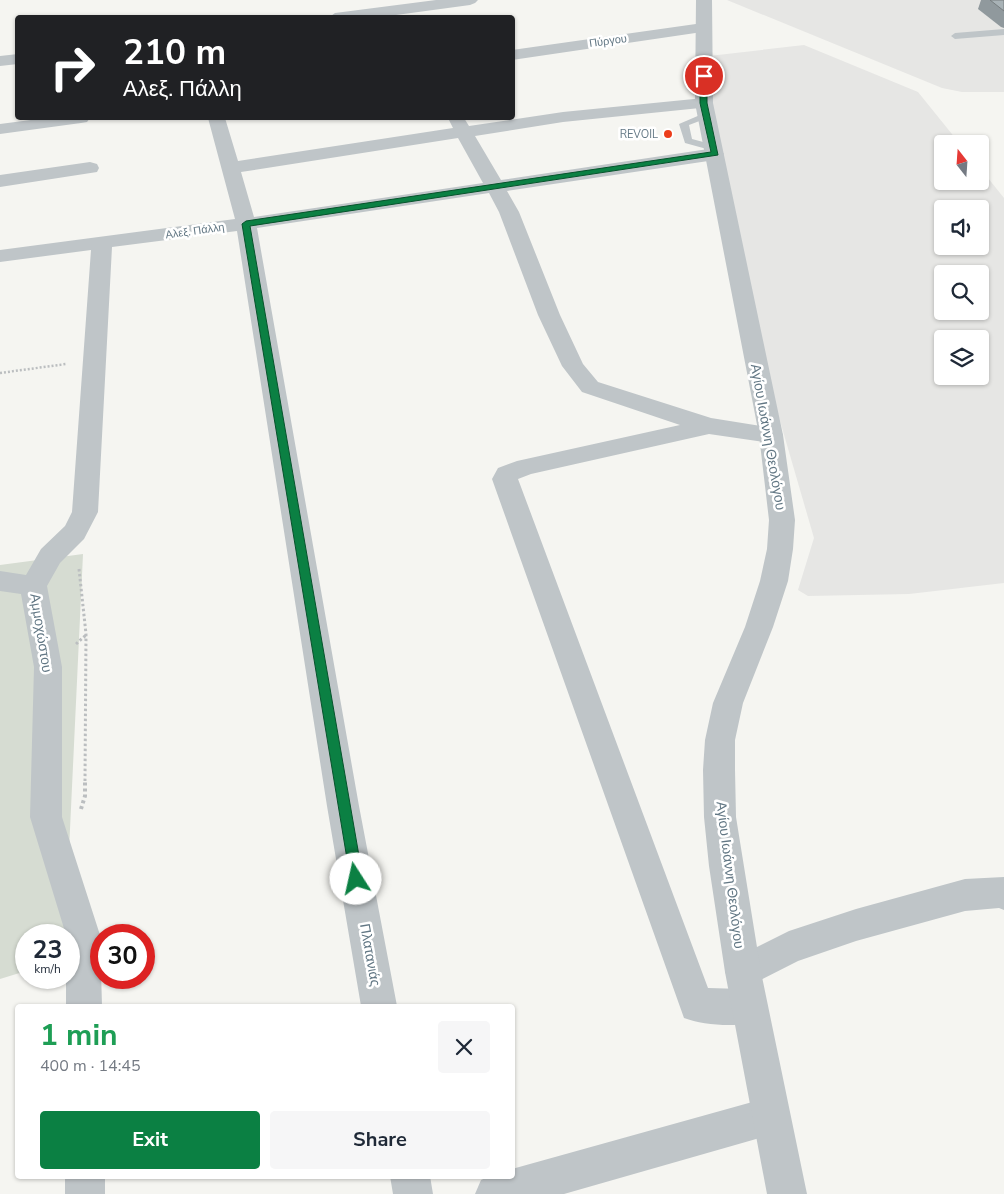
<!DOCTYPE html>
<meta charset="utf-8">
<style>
body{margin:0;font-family:"Nunito Sans",sans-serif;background:#f6f6f7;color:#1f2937;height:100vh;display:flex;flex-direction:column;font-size:19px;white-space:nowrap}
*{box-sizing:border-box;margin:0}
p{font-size:16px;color:#747a83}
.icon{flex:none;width:28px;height:28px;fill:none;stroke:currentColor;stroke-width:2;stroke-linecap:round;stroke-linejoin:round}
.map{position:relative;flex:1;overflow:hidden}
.drawer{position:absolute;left:15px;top:1004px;width:500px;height:175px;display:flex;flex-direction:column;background:#fff;border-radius:5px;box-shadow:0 1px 4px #0004}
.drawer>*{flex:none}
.guide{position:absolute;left:15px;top:15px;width:500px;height:105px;border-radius:5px;box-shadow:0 1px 4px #0004;background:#202124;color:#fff;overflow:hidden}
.needle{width:32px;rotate:343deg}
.controls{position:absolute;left:934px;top:135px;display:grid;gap:10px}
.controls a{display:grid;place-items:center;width:55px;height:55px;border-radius:5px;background:#fff;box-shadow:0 1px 4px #0004;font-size:25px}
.speed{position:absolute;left:15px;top:924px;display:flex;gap:10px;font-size:25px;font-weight:700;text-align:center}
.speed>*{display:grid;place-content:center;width:65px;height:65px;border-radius:50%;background:#fff;box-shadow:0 1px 4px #0004;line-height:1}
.speed small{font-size:12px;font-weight:400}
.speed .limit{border:8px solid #d22;background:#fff;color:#111}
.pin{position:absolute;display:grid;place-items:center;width:42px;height:42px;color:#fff;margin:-21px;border:2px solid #fff;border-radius:50%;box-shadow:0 1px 5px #0007}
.me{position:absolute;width:55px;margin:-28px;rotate:350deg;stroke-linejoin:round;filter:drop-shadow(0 0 4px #0008)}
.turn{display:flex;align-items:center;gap:18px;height:105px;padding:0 25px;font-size:22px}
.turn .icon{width:65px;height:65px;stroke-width:2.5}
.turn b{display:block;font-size:35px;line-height:42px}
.round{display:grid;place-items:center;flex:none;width:52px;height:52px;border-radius:5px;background:#f6f6f7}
.head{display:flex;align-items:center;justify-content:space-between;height:85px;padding:0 25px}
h1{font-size:30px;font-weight:700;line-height:38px;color:#1e9e55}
.button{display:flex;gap:10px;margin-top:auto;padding:10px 25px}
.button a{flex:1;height:58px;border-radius:5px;background:#0b8043;color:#fff;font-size:20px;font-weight:700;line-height:58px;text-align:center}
.button a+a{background:#f6f6f7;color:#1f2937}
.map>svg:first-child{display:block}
.built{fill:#e6e6e4;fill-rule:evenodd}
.green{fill:#d6dcd2}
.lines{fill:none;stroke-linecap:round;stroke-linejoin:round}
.path-far2{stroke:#bbbec0;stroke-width:2.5;stroke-dasharray:2 2;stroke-linecap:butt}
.path-far1{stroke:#bbbec0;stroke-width:3;stroke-dasharray:2.5 2.5;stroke-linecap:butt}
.path{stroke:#bbbec0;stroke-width:4;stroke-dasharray:3 3;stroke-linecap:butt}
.service{fill:#bfc5c8;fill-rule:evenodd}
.minor{fill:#bfc5c8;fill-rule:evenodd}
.tertiary{fill:#bfc5c8;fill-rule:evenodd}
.wall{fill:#90999d}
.building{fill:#a8b2b6;stroke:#767d7f}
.route{fill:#0b8043;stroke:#07532c}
.poi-dot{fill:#ec3d1a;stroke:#fff;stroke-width:2}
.labels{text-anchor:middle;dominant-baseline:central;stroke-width:5;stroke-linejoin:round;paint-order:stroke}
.far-street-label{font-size:11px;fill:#627784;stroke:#fff}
.far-poi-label{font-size:11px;fill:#627784;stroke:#fff;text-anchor:end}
.street-label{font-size:14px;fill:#627784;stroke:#fff}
</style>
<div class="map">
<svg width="1004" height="1194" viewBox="0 0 1004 1194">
<rect width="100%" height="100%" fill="#f5f5f1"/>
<path class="built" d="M727,0H1004V92H962L942,88Z
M804,45L918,92L960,144H942V181H980V168L1004,198V583L909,594L808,596L798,590L814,538L769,383L711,103L709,56ZM942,209H980V246H942ZM942,274H980V311H942ZM942,339H980V376H942Z"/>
<path class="green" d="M83,554L65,935H26V971L0,979V565Z"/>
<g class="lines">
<path class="path-far2" d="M0,373L66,364"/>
<path class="path-far1" d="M79,569L86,634L85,781
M76,644L86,635"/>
<path class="path" d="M81,809L85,796V780"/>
<path class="service" d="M1004,29V35L955,39L951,36L955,33Z
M707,112L712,115L710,117L689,125L692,139L718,146L719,148L714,151L685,143L679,124Z"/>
<path class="minor" d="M436,0H478L475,3L470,5L374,18H328L335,13Z
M703,23L709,25L711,28L709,31L512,60V50Z
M18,54V64L0,66V56Z
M704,98L710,99L713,103L710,107L563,122L475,136L501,180L715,148L721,150L724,154L721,158L715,160L507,191L519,212L560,315L583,364L598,382L711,418L780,429L783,435L780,441L771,443L709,434L531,474L518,479L708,988L743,989L731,984L725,972L731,960L789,931L856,909L965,879L1004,877V910L999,908L965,911L856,941L798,961L743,989H750L763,994L768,1007L763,1020C742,1028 705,1026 684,1018L492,479L498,468L517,461L680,425L582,392L562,366L538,315L499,212L489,193L257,228L359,806L397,1006H361L327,806L237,231L112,247L98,512L84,539L60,563L47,586L62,667V817L100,935L102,1006H66V978H69V935H66L30,817L34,667L21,594L0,591V571L26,575L41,549L65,526L72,512L91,250L0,262V250L235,219L208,118H225L238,161L453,128L448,118H464L469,126L563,112ZM458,138L483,183L254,217L241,172Z
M46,118H90L87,122L81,123L0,134V124Z
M90,162L97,164L99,168L97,172L0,187V175Z
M770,1097L784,1102L789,1116L784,1130L770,1135L564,1194H475L481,1180L490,1176H512V1169Z
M65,1176H105V1194H65Z
M390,1176H430L433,1194H393Z"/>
<path class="tertiary" d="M696,0H712L713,103L783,435L795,520L793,549L788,581L773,627L743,703L735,740V770L736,817L761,972L807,1194H767L725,972L709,866L704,817L703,770L705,740L713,703L745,627L760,581L767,549L769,520L759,435L695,103Z"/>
</g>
<path class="wall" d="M981,0H1004V28L1001,27L978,9Z"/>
<path class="building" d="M990,0H1004V11Z"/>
<path class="route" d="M704,74L707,76V103L718,155L250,226L363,879L361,883L356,885L351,883L242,224L246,221L711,152L700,103V76Z"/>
<circle class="poi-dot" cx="668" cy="134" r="5"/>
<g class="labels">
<g class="far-street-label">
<text transform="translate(608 41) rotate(-8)">Πύργου</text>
<text transform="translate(195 231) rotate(-8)">Αλεξ. Πάλλη</text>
</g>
<g class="far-poi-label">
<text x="658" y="134">REVOIL</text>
</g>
<g class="street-label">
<text transform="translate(768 437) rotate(80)">Αγίου Ιωάννη Θεολόγου</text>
<text transform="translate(41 633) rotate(81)">Αμμοχώστου</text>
<text transform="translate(730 875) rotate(83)">Αγίου Ιωάννη Θεολόγου</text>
<text transform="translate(370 955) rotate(80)">Πλατανιάς</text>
</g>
</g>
</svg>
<div class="controls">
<a><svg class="needle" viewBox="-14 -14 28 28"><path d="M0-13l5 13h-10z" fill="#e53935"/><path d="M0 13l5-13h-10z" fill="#747a83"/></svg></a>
<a><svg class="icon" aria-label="sound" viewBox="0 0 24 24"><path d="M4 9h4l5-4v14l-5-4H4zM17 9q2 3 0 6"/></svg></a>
<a><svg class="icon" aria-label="search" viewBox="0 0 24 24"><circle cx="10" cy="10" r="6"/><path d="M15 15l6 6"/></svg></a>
<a><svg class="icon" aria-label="layers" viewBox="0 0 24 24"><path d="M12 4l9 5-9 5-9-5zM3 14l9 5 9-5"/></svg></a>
</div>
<div class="speed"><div>23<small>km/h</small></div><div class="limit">30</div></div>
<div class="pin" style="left:704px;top:76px;background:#d93025"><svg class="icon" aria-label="arrive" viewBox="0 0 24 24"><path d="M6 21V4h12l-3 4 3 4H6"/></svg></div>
<svg class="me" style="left:356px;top:879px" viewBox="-20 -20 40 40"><circle r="19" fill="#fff"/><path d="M0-13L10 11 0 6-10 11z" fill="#0b8043"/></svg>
<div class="guide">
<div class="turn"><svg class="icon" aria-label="right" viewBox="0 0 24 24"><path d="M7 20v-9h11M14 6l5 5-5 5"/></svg><div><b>210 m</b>Αλεξ. Πάλλη</div></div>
</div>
<section class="drawer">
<div class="head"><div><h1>1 min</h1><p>400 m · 14:45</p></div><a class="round"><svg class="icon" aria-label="close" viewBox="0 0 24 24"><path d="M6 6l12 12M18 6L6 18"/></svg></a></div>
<div class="button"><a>Exit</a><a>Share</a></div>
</section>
</div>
